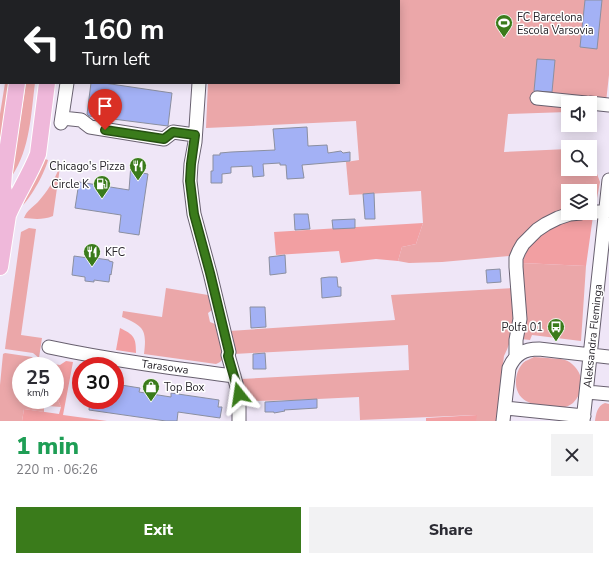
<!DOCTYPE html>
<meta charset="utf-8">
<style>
body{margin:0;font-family:"Nunito Sans",sans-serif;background:#f2f2f3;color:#2b2b33;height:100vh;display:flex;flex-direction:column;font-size:15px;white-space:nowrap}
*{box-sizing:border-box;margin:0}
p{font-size:13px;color:#7c7c81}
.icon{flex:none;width:22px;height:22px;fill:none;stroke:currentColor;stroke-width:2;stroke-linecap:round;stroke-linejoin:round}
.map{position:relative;height:421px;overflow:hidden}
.details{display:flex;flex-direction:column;background:#fff;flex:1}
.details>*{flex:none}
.banner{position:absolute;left:0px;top:0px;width:400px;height:84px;box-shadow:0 2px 10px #0003;background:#202124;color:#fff;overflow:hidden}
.tools{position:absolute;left:561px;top:96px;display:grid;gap:8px}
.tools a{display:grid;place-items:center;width:36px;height:36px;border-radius:0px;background:#fff;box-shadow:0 2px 10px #0003;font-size:20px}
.speed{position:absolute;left:12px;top:357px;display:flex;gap:8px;font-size:20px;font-weight:700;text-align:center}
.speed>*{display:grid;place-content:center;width:52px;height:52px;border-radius:50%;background:#fff;box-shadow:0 2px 10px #0003;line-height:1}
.speed small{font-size:10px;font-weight:400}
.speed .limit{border:6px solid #d22;background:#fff;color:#111}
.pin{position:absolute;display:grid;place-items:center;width:34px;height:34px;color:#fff;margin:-41px -17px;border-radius:50% 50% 50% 0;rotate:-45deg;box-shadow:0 0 4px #0007}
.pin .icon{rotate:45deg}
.me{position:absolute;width:44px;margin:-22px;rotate:345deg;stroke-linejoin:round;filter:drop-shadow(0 0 3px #0008)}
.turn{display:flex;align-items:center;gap:14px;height:84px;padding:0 16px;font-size:18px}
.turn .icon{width:52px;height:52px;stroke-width:2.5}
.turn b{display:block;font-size:28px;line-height:34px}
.round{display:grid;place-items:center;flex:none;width:42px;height:42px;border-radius:0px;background:#f2f2f3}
.summary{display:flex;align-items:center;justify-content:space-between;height:68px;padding:0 16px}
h1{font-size:24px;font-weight:800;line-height:30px;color:#1e9e55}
.cta{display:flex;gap:8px;margin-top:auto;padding:8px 16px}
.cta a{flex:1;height:46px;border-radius:0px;background:#3a7b1b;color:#fff;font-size:16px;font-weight:800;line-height:46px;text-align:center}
.cta a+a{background:#f2f2f3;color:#2b2b33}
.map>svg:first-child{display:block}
.green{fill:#eba7a9;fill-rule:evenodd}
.forest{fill:#f29fa2}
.building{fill:#a3b1f5;stroke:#8b8fa0}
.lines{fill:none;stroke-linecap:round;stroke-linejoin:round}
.minor-casing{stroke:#68606f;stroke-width:15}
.major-casing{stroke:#fff;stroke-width:18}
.minor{stroke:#fff;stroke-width:13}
.major{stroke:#efb8da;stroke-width:16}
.route-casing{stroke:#265012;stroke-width:10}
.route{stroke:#3a7b1b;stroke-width:7}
.labels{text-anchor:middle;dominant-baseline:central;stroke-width:3;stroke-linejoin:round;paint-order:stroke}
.poi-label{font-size:11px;fill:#28252b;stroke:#fff;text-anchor:start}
.street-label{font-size:11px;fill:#28252b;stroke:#fff}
</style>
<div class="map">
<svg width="609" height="421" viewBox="0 0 609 421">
<rect width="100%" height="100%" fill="#efe6f7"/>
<path class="green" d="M211,0H609V75L605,111H590V103H568V112L508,114L504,152L568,149V169H590V148L592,160L600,182L595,209H590V191H568V212L514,248L509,256L442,262L409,263L398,261L402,247L416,244L423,223L421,191L349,195L346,162L359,160L356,121L206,128L208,83H399V1H211Z
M5,83H9L0,145V114Z
M26,83H35C31,114 30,149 12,176V173Z
M45,159L48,160C45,172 32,196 23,205L28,193Z
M60,166V167L53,216C43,220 34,219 24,218C27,210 33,207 38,202C47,192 55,179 60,166Z
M29,228L36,229L21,335L42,338L39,358L33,353L5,349L6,341L21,232Z
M522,263L586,266L581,341L532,335L530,340L521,339Z
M166,288L208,295L212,310L208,313L210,322L220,326C222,337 231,360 216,364L144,354C147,330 144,326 122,317L123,311L162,317Z
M514,288C514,295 517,303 516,310C515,326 511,342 504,356L496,421H476V415L360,420L359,397L297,400L251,401L252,405L246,402L245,399L241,379L409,370L408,345L234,354L229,331L395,320L391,295Z
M5,353L32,357L37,361L60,365V396L58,400L61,407L48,406L49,404L47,403L46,406H44V412L24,409L22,421H0V385L3,354ZM21,366H55V400H21Z
M534,357C542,358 558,358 565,360C572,362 579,370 581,378C582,380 581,384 581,387C580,393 578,398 573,403C565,409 559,408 549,407C541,406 533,405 526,401C512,393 514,373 523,363C526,360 531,359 534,357Z
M605,403L609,404V421H595C596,414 597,406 605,403Z"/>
<path class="forest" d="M593,216L586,266L522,263L530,243L539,231L572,217Z
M423,223L416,244L402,247L398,261L376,259L341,263L339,251L276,255L274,232Z
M120,328C134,335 136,337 136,353L116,350Z
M66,361L73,362L63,415L107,421H22L24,409L59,414L61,407L58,400L60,396V365Z
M477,415L476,421H426V418Z"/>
<path class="building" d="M585,0H602L597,49L580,47Z
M537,59L555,60L552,92L534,91Z
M91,83H104L172,93L168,126L89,116L87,114Z
M307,127L308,146L327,145L328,153L341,151L343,153L350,152V161L302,165L304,178L287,179L286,165H280V163L263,164L264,176L253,177L252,166L231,167V173L222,174V183H211V171H213V155H220V153L231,152L275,150L273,129Z
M131,164L137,172L148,174L139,235L119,232L121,215L75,208L79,182L129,190Z
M374,193L375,219H365L363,194Z
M294,214H308L310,229L295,230Z
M355,219V228L333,229L332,220Z
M285,255L286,273L270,275L269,257Z
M74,256L88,258V257L109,260V261L113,262L111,275L110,274L109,282L94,280V282L85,281V277L72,275Z
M500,269L501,282L487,283L486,270Z
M329,277H337L338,287H341V296L322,298L321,278Z
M250,307H265L266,327L251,328Z
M265,353L266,369H253V354Z
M115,384L140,388L139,392L171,397V393L219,400L218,407H222L220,418L178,412L177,421H166L89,410L90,400H115Z
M317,399V408L284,410L285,411L274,413V412H265V402Z"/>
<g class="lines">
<defs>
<path id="minor" d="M80,1V0
M205,1V0
M199,83L195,142L191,164L190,181L194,214L210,273L229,352L228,355L239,394V421
M537,98L586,103
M590,103L609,105
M62,118L81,120L90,127L164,139L173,132L195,135
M61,123L67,83
M590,212H606
M49,347C110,360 172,368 234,376
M516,356V340L520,319L516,267V258L519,251L523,244L537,230L546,224L558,218L570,214L581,213
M587,392L609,394
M505,408L584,416
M503,421L509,368C515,354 524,349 539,349L609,357
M583,421L609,180"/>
<path id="major" d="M11,1V0
M29,1V0
M59,1V0
M0,73L1,67
M8,215C17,194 30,175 38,154L47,83
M0,267L8,215L3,187L4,173L17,83"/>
</defs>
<use href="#minor" class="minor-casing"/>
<use href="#major" class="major-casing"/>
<use href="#minor" class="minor"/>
<use href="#major" class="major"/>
</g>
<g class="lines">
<defs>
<path id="route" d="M105,130L164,139L173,132L195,135L191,164L190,181L194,214L210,273L229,352L228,356L239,394"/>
</defs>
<use href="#route" class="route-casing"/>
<use href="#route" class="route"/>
</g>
<defs>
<symbol id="stadium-pin" viewBox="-11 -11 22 30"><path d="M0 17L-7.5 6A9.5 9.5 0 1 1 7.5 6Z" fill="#3a7b1b" stroke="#fff"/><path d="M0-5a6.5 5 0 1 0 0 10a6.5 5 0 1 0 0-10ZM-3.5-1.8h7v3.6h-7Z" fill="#fff"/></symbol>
<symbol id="restaurant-pin" viewBox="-11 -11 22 30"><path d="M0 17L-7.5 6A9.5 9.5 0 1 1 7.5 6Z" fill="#3a7b1b" stroke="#fff"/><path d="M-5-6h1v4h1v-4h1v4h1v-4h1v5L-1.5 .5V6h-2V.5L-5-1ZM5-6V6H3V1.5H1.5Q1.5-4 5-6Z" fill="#fff"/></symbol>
<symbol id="fuel-pin" viewBox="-11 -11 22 30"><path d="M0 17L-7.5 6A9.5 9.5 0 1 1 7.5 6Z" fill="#3a7b1b" stroke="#fff"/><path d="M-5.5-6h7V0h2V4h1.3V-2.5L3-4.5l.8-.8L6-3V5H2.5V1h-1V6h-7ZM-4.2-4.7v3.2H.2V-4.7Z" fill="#fff"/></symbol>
<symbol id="bus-pin" viewBox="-11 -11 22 30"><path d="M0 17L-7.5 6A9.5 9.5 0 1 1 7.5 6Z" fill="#3a7b1b" stroke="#fff"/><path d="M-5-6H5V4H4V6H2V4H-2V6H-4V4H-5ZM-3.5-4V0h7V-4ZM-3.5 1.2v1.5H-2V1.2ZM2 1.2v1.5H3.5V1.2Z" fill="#fff"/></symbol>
<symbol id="shop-pin" viewBox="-11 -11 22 30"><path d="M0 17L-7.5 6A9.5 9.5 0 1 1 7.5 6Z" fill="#3a7b1b" stroke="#fff"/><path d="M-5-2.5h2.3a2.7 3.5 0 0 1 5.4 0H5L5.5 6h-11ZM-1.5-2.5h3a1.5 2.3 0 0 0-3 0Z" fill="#fff"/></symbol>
</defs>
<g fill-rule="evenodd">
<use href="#stadium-pin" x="494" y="13" width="20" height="27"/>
<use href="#restaurant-pin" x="128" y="156" width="20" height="27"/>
<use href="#fuel-pin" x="92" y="174" width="20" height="27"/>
<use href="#restaurant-pin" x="82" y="242" width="20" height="27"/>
<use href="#bus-pin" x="546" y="317" width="20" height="27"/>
<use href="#shop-pin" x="141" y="377" width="20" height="27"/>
</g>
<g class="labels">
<g class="poi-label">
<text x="517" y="17">FC Barcelona<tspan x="517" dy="13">Escola Varsovia</tspan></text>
<text x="125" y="166" text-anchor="end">Chicago's Pizza</text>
<text x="89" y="184" text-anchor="end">Circle K</text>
<text x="105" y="252">KFC</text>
<text x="543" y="327" text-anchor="end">Polfa 01</text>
<text x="164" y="387">Top Box</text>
</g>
<g class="street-label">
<text transform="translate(593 336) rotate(-84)">Aleksandra Fleminga</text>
<text transform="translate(165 367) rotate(8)">Tarasowa</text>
</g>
</g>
</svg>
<div class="tools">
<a><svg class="icon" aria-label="sound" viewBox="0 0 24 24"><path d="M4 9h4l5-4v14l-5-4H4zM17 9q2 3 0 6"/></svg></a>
<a><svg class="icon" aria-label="search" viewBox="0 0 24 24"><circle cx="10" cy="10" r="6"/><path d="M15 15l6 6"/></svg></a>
<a><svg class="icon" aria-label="layers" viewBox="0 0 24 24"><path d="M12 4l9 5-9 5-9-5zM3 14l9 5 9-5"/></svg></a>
</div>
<div class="speed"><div>25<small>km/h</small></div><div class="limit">30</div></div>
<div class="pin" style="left:105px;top:130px;background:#d93025"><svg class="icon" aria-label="arrive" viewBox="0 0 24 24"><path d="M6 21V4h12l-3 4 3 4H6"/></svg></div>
<svg class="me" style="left:239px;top:394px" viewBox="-20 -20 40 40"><path d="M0-17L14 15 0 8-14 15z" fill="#3a7b1b" stroke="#fff" stroke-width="4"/></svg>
<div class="banner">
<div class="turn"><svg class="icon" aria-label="left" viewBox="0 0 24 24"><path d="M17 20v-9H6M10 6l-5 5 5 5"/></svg><div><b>160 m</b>Turn left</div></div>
</div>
</div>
<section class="details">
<div class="summary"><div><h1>1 min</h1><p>220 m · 06:26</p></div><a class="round"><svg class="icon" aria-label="close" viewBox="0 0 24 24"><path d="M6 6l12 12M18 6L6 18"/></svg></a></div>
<div class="cta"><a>Exit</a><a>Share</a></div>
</section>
